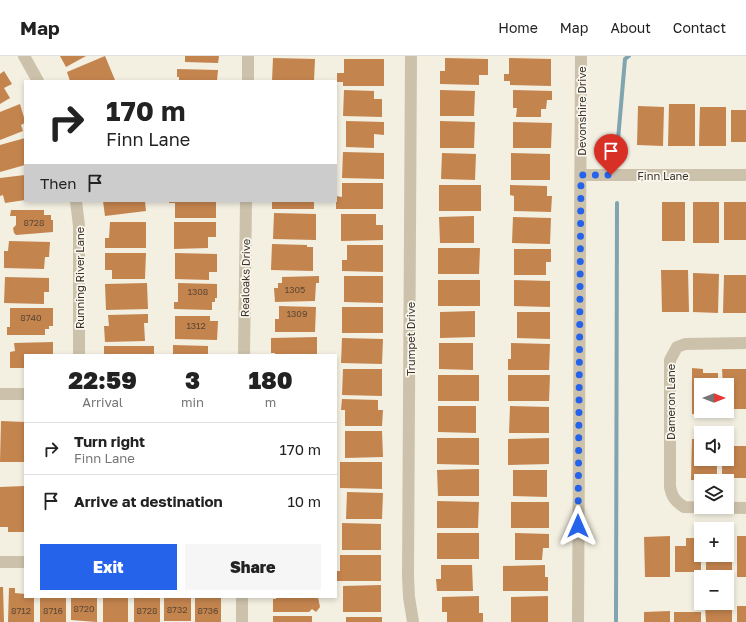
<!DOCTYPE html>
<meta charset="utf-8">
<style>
body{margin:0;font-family:"Golos Text",sans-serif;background:#f6f6f6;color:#222;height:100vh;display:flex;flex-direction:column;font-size:15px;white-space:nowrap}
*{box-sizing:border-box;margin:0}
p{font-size:13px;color:#767676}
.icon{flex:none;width:22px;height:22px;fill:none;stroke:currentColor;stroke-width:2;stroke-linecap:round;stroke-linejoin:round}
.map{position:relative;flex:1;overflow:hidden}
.drawer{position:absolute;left:24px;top:298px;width:313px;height:244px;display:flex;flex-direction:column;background:#fff;border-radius:0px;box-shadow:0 2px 6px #0003}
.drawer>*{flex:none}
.banner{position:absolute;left:24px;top:24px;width:313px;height:122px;border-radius:0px;box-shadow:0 2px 6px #0003;background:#fff;color:#222;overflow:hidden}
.needle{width:26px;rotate:90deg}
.controls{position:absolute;left:694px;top:322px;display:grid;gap:8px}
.controls a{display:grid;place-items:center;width:40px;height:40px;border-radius:0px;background:#fff;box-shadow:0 2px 6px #0003;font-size:20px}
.pin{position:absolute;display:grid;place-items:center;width:34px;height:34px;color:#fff;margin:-41px -17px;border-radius:50% 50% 50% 0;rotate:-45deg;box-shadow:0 0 4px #0007}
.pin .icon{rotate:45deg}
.me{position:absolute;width:44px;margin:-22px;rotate:0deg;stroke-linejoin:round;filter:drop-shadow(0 0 3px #0008)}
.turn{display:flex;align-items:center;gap:14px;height:84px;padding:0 16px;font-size:18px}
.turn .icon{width:52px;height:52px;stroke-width:2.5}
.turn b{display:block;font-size:28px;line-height:34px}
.then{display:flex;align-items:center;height:38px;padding:0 16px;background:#0003;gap:8px;font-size:15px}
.eta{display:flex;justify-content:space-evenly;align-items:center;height:68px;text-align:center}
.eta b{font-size:24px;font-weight:800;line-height:28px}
.cta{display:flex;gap:8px;margin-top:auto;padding:8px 16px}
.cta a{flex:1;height:46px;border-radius:0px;background:#2563eb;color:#fff;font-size:16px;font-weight:800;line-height:46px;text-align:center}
.cta a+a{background:#f6f6f6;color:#222}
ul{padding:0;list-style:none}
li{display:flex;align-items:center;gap:12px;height:52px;padding:0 16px;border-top:1px solid #e0e0e0}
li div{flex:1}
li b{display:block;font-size:15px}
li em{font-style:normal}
header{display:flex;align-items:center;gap:24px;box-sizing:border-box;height:56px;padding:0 20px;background:#fff;border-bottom:1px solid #e0e0e0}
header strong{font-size:19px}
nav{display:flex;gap:22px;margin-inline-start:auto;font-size:14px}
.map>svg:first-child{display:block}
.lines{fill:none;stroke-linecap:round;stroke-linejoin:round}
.stream{stroke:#80a4b0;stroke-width:4}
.building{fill:#c4844e}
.minor{stroke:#ccc2ac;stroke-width:12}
.route{stroke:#2563eb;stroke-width:7;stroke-dasharray:0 12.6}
.labels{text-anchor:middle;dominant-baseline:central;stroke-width:3.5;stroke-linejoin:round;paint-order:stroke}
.number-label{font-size:9px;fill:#5c4734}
.street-label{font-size:11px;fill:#3a332b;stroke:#faf7ee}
</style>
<header>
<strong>Map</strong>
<nav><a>Home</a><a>Map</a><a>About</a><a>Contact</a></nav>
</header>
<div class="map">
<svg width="746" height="566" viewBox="0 0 746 566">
<rect width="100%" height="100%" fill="#f3efe1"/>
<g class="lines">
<path class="stream" d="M617,95L625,3L629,0
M616,566L617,147"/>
</g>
<path class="building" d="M60,0H86L66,11Z
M105,0L115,24L70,25L67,16Z
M185,0H219L218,7L185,6Z
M273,2L315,3L314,25H272Z
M445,2L488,3V19H479V29L440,28V15H445Z
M509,2L551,3V30L510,29V25H504V18H509Z
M344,3H384V30H343V26H337V17H344Z
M177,13L218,14L217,25H179V21H177Z
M4,15L12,28L4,32L10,42L0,48V18Z
M344,34L374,35V43H382V61L343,60Z
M440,34L475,35L474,60H440Z
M513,34L552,35V44H547L546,53H541V61H516L517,52H513Z
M20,48L25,65V67L21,69L23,75L0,84V56Z
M669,48H695V90H668Z
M638,50L664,51L663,90L637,89Z
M700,51H726V90H699Z
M731,54H746V86H731Z
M346,65L384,66V79L374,78V92L346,91Z
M440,65L475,66L474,92H440Z
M513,66L552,67L551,92H513Z
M25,82V109L0,116V89Z
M343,96L384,97V123L342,122Z
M442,97L476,98L475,124L441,123Z
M511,97L550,98V124H511Z
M25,119V144L5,147L3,139L0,140V122Z
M342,127H383V153H336V140L342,141Z
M439,129H481V155H439Z
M510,129L547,130V140H552L551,156L514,155V140L510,139Z
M103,145H145L146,155L105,160Z
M169,145H216V162H175V147H169Z
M272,145H314V153H272Z
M662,146H685V185H662Z
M693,146H719V187H693Z
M724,146H746V184H724Z
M11,154H44V159H51V164H53V176L16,179L14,177L13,172L16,169V160H10Z
M274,157L316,158V184L273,183Z
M341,158H376V169H383V184L341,185Z
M474,160V187H440L439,161Z
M513,161L551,162L550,188L512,187Z
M110,166H146V192H105V182H109Z
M174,166H216V181H208V192L174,193Z
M9,185L50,186L49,201H45L44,213L4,212V195H8Z
M272,188L307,189V191H313V215L271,214Z
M347,189H383V216L342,215V204H347Z
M438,192H480L479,218H438Z
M514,193H551V206H546V219H514Z
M105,197H146L145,223H112V214H105Z
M175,197L217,198V216H209V224L175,223Z
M661,214H688L689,256H662Z
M693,217L719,218L718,257L693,256Z
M724,219H746V257H723Z
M319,220V227H316L315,245L275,246L274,232H278V227H282V221Z
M344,220H383V247L344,246Z
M5,221L49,222V236H44V248L4,247Z
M438,224H480V250H438Z
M514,224L550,225V251L514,250Z
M147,227L148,253L106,254L105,228Z
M178,227L217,228V242H215V246H212V254L174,253V246H178Z
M279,250L316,251L315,276H275V263H279Z
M342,251H383V277H342Z
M10,252H53V270H49V273H45V279H7V271H10Z
M475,255V281L440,282V256Z
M517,256H550V283L517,282Z
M148,258V267H144L145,285L105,286L104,270H109L108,259Z
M175,260H210V265H218L217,284L175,283Z
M317,281V299H275V297H271V282Z
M342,282L383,283L382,308L341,307Z
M53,286V299H25V312H10V296L15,295L14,287Z
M439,287H473V314L439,313Z
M511,287L550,288L549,314H508V303H511Z
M173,289L208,290V299H173Z
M104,290H154V299H104Z
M692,312L703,313V317H718V329H701V355H718V359L692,358Z
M343,313H382V340L342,339Z
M722,313H746V353H727V329H723Z
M438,319H479V345H438Z
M508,319H550L549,345H508Z
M342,343L378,344V354H383L382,370H345V354H341Z
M438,350H476V377L438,376Z
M510,350L549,351V377H509Z
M1,365L25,366V406H0Z
M345,375H382L383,401L345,402Z
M437,382H479V409L437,408Z
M549,382V408L508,409V383Z
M692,383H701V403H717V425L691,424Z
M727,387H733V390H746V422H722V403H727Z
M340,406H382V433L340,432Z
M479,413V440H438L437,414Z
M513,414H547V441L513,440Z
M24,430L25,476H8V471H0V431Z
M347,436L383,437L382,463H346Z
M437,445L479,446L478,472H437Z
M511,446H549V472H511Z
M342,467L381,468V494H342Z
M437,477H479V503H437Z
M515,477L549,478V492H543L542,504H515Z
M670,480V521H645L644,481Z
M727,480H732V517H716V521H706V499H727Z
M737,480H746V521H737Z
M686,482H701V516H675V490H686Z
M340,499H381V525H336V515H340Z
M441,509H472L473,535H437L436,523H441Z
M545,509V521H548V535H503V510Z
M381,529V556H343V530Z
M0,531H3L4,566H0Z
M9,532H15V537L25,538V541H34V566H8Z
M479,540V557H483V566H447V556H442V541Z
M548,540V566H511V541Z
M40,541H66V566H40Z
M71,541H97V566L71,564Z
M103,541H128V566H103Z
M134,541H160V566H134Z
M164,541H191V565H164Z
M195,541H221V566H195Z
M276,541H318L320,551L316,556L312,553L309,556H273V543H276Z
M732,549V566H706L705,550Z
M737,550H746V566H737Z
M670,555V566H644V556Z
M674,556H701V566H674Z
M273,560H312V566H273Z
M346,561H382V566H346Z"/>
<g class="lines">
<path class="minor" d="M24,0L38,25
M411,0L408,520L409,541L413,566
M248,25V0
M581,119H746
M76,145L79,170V299
M746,287L685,288L677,291L670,304V431C672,441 675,445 684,451L746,452
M244,299L246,145
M0,338H25
M0,506H25
M242,566V541
M578,566L581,0"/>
</g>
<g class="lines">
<path class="route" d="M578,470L581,119H611"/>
</g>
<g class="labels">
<g class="number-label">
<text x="34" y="166">8728</text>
<text x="295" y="233">1305</text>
<text x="198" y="235">1308</text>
<text x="297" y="257">1309</text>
<text x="31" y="261">8740</text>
<text x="196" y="269">1312</text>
<text x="84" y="552">8720</text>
<text x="177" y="553">8732</text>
<text x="21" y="554">8712</text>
<text x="53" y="554">8716</text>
<text x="147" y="554">8728</text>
<text x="208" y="554">8736</text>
</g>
<g class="street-label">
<text transform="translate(581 55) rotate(-90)">Devonshire Drive</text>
<text x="663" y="119">Finn Lane</text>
<text transform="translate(79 222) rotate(-90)">Running River Lane</text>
<text transform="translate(245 222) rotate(-89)">Realoaks Drive</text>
<text transform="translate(410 283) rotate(-90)">Trumpet Drive</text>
<text transform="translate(670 346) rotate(-90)">Dameron Lane</text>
</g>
</g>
</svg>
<div class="controls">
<a><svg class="needle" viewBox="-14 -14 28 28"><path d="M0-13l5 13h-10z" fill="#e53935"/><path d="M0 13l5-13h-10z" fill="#767676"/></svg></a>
<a><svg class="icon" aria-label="sound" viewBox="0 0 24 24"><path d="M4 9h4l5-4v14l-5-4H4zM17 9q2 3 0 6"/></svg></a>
<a><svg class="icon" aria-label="layers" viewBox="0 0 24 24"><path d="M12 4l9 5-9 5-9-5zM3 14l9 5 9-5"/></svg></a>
<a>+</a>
<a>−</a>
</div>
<div class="pin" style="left:611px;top:119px;background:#d93025"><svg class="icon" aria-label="arrive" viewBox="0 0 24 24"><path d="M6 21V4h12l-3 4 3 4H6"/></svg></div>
<svg class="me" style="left:578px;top:470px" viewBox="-20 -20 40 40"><path d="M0-17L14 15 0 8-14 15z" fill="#2563eb" stroke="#fff" stroke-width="4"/></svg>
<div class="banner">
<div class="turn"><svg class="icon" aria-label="right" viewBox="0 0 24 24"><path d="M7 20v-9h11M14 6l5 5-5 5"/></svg><div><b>170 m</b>Finn Lane</div></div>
<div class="then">Then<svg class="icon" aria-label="arrive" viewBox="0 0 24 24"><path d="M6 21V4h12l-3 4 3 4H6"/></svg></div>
</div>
<section class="drawer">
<div class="eta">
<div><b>22:59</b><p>Arrival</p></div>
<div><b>3</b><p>min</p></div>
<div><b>180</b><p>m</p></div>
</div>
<ul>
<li><svg class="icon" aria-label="right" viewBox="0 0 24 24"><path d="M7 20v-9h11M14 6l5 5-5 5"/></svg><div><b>Turn right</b><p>Finn Lane</p></div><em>170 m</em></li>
<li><svg class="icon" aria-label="arrive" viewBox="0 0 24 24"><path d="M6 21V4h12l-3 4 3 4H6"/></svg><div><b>Arrive at destination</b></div><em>10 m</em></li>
</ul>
<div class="cta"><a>Exit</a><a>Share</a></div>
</section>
</div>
